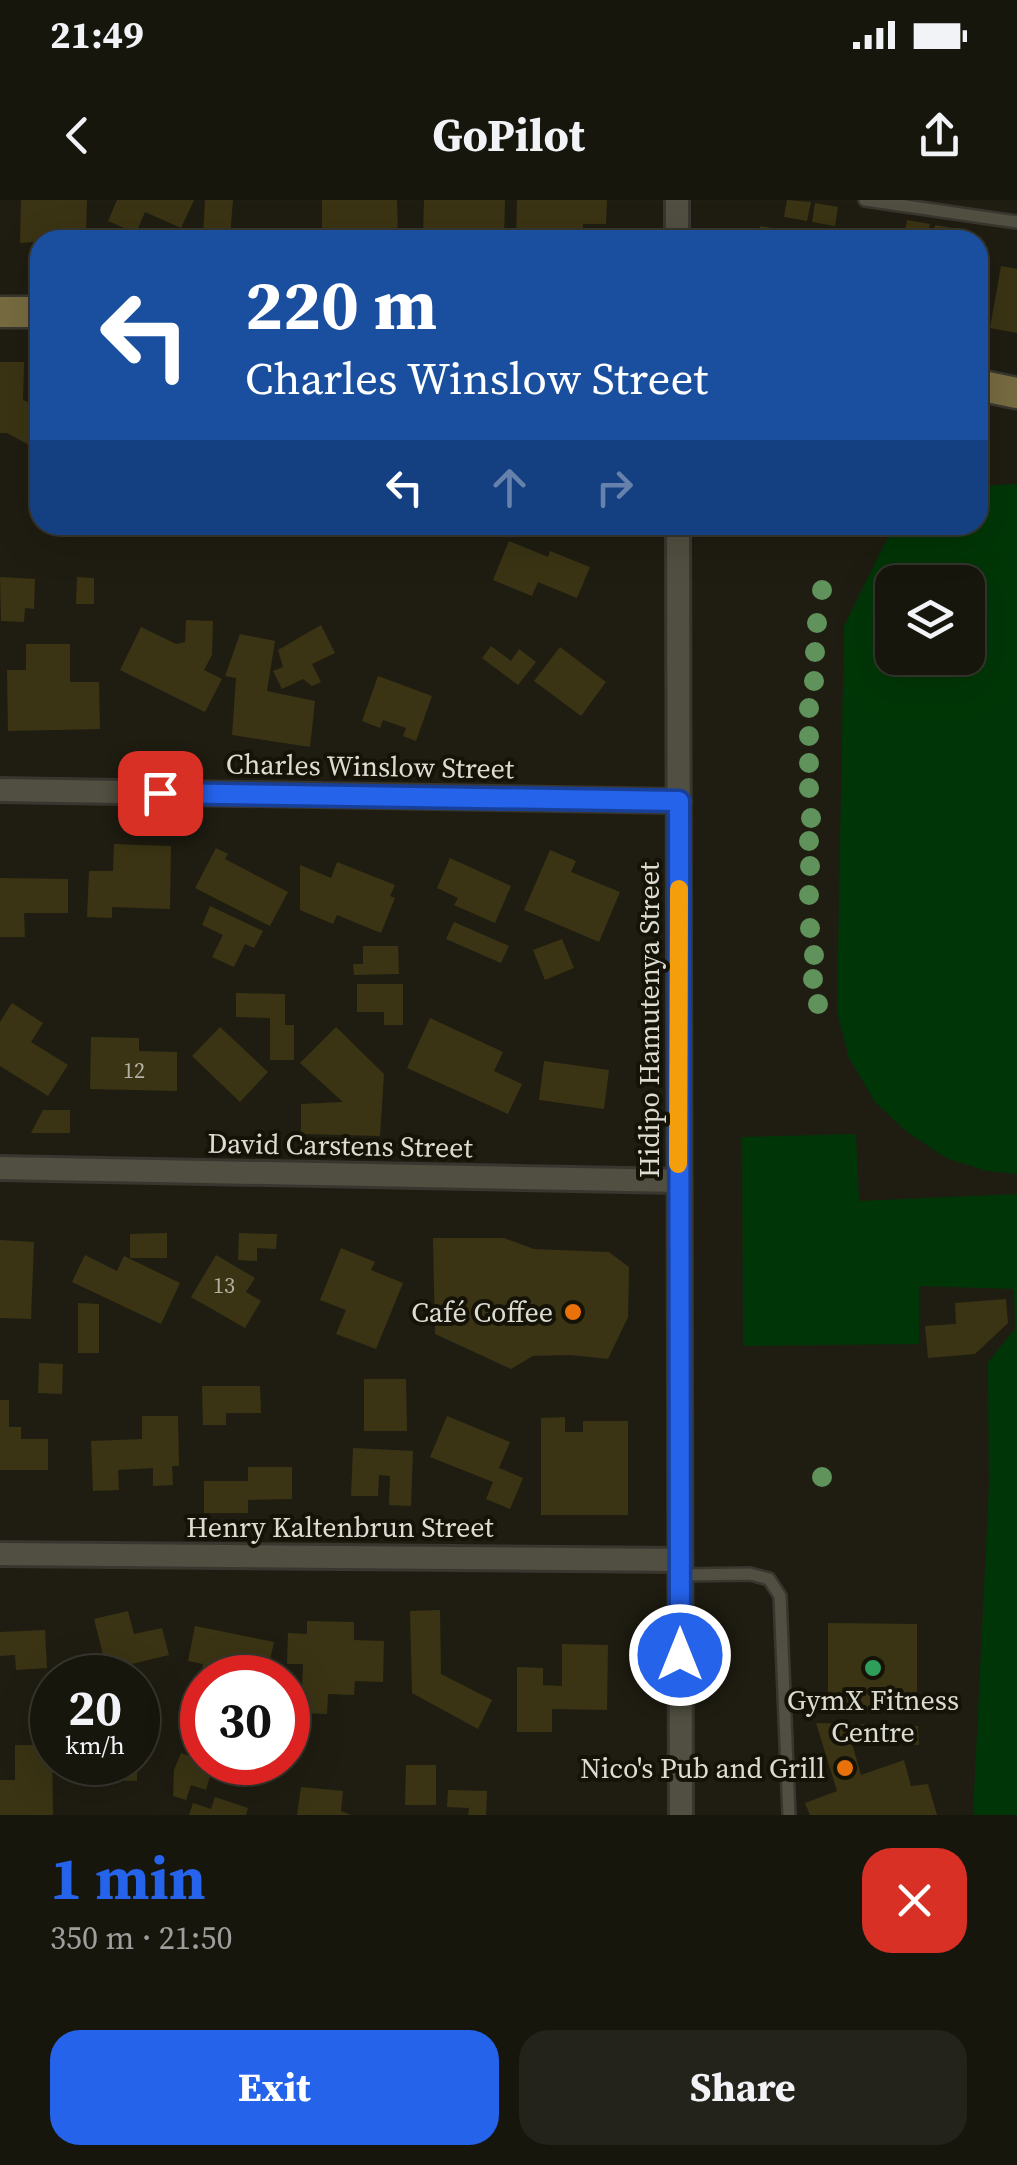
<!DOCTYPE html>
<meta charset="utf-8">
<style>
body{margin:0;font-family:"Source Serif 4",serif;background:#24231b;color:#f1f3f6;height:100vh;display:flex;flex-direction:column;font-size:38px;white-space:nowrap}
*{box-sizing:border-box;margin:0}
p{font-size:32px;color:#9e9f9d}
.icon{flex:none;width:55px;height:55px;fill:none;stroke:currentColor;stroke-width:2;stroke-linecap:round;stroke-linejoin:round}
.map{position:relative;height:1615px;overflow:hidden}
.side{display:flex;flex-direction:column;background:#17160d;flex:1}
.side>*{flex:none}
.guide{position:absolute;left:30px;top:30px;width:958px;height:305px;border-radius:30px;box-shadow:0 10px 40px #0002,0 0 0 2px #36352e;background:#1a4fa0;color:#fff;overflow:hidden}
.buttons{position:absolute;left:875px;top:365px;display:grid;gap:20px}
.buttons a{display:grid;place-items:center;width:110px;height:110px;border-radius:20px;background:#17160d;box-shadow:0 10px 40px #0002,0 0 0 2px #36352e;font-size:50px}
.speed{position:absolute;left:30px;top:1455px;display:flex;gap:20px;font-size:50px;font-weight:700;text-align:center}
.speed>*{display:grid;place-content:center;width:130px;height:130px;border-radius:50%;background:#17160d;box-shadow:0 10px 40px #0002,0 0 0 2px #36352e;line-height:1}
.speed small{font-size:25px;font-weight:400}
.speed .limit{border:15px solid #d22;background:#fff;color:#111}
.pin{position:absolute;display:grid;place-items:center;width:85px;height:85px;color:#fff;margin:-42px;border-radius:20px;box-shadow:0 5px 15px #0006}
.me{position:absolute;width:110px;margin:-55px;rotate:0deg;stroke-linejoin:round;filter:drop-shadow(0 0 8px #0008)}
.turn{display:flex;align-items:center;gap:35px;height:210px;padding:0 50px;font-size:45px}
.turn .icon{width:130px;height:130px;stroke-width:2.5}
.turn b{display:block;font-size:70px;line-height:85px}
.lanes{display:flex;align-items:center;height:95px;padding:0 50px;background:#0003;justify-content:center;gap:50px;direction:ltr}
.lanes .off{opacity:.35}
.round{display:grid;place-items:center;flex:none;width:105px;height:105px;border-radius:30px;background:#24231b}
.summary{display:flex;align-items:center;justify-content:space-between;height:170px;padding:0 50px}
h1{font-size:60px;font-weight:700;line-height:75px;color:#2563eb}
.primary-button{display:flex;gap:20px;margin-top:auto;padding:20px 50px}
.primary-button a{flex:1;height:115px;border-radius:30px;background:#2563eb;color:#fff;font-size:40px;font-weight:700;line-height:115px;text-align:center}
.primary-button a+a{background:#24231b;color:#f1f3f6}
.status{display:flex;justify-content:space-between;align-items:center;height:70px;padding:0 50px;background:#17160d;direction:ltr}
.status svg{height:28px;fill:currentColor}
header{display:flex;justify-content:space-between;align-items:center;height:130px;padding:0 50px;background:#17160d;font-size:45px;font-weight:700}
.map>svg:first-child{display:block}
.green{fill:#003607;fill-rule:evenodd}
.building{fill:#3a3414}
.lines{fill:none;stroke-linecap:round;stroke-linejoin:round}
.lane-casing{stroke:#38362f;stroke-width:16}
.street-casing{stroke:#38362f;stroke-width:28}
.secondary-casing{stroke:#38362f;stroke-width:35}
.lane{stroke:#514f41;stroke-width:11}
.street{stroke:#514f41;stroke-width:22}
.secondary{stroke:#766b40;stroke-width:30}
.tree{fill:#5f935b}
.route-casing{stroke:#184099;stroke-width:25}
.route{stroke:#2563eb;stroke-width:18}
.slow{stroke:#f59e0b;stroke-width:18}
.food-dot{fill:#e8710a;stroke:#151308;stroke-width:4}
.leisure-dot{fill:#2e9e5b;stroke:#151308;stroke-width:4}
.labels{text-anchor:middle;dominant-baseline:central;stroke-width:8;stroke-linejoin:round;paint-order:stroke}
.number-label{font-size:22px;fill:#b4b2a3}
.street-label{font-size:28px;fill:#dddcd3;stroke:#151308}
.poi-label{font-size:28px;fill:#dddcd3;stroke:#151308;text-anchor:end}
</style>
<div class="status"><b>21:49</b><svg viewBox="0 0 49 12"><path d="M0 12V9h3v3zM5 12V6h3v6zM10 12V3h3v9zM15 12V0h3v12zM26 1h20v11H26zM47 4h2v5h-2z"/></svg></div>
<header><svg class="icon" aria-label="back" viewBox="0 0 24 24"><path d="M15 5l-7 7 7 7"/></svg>GoPilot<svg class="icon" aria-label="share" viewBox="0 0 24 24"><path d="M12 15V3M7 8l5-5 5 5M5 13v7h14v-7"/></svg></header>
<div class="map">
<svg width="1017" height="1615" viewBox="0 0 1017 1615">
<rect width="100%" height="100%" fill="#1f1d11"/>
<path class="green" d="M1017,284V974L987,971L946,958L907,932L875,902L849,858L837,812L844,426L887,339L904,325H978V286ZM892,382H968V458H892Z
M856,934L859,1001L1017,994V1615H973L989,1285L988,1162L1015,1129L1014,1089L919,1086V1144L743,1146L742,937Z"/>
<path class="building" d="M21,0H87L86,35L60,34L59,40L20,43Z
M117,0H194L181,28L145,12L136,33L108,21Z
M205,0H233L230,37L203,36Z
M322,0H397L398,40H363V31H322Z
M424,0H505L504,38L423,36Z
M517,0H607L606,24H583V40H516Z
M787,0L811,2L807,21L784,17Z
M815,3L838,7L835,26L812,22Z
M907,20L930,24L927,40L904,38Z
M935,25L958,29L956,40H932Z
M760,26L801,33L800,40H757Z
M1001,66L1017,69V133L990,128Z
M0,162H24L23,200L40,207V251L7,233H0Z
M37,257H40V315L32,314Z
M509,341L548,357L550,351L590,367L577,398L538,382L532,396L493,380Z
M0,377L35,379L34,409L25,408L24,422L1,421Z
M77,377L94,378V404H76Z
M186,420L213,421L212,455L204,470L222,479L205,512L120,470L141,427L176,444L185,442Z
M321,425L335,453L312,464L321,482L312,486L303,479L282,489L273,471L283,467L278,450Z
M240,434L275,441L267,491L315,501L310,547L232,535L236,478L225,476Z
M26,444H70V482H99L100,529L8,531L7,470H26Z
M491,446L511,461L519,449L536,462L518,485L482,458Z
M560,447L606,482L581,516L534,481Z
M378,476L432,496L416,541L403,536L406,528L383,520L380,528L362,521Z
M114,644L171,646L170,709L112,707V718L87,717L89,671H113Z
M216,648L228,654L225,659L288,692L270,726L195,688Z
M550,650L576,661L571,672L620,692L599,742L524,710Z
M450,658L511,686L495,723L454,705L458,698L437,688Z
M337,662L395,685L390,696L395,698L381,733L337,715L333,724L300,710V665L331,678Z
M0,678L68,679V713H24L25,737H0Z
M210,706L263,731L254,748L245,744L234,767L212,757L223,735L202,725Z
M454,722L509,746L501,763L446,739Z
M562,739L574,768L545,780L533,750Z
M363,746H398L399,774L354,775L353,764H363Z
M357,784H403V825H384V812H357Z
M236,793L285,794V825H294V860H270V818L236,817Z
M12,803L43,823L31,842L68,865L48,896L0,866V822Z
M430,818L503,852L494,871L522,884L508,914L407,868Z
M220,827L268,872L240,902L192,856Z
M336,827L384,874L380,936L301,934V904L343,902L300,863Z
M91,837L139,838V851L177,852V891L90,889Z
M544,861L609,870L604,909L539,900Z
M43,910H70V933H31Z
M167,1033V1058H130V1034Z
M239,1033L277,1034L276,1049L257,1048V1061L238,1060Z
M433,1038H504L534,1049L609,1052L629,1067L628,1117L608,1159L571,1155L533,1156L511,1169L435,1134Z
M0,1040L34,1042L31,1119L0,1118Z
M341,1048L375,1062L371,1070L403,1083L376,1149L336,1134L346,1110L320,1100Z
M85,1055L117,1071L124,1056L180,1083L161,1124L72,1082Z
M216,1055L255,1078L246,1092L261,1101L245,1128L191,1097Z
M1006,1099L1008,1123L975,1154L928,1158L925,1126L956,1124L955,1103Z
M78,1103L99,1104V1153H78Z
M39,1163L63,1164L62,1194L38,1193Z
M364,1179H406L407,1231H364Z
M202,1186H260L261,1213H226V1225H203Z
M0,1200H9V1227H21V1239H48V1270H0Z
M142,1216H178L179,1266H172L173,1285L153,1286V1268L118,1270L119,1290L93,1291L91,1241L142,1239Z
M447,1216L510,1242L499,1268L523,1278L510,1309L486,1299L493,1282L430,1257Z
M565,1217V1232H583V1221H628V1315H541V1218Z
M353,1248L413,1251L411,1306L389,1305L390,1276L379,1275L378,1296H351Z
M248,1267H292V1299L248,1300V1313H204V1281H248Z
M440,1410L441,1474L492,1500L478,1529L412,1493L410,1411Z
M128,1411L134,1434L162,1428L169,1455L132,1464L135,1478H109L94,1419Z
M307,1421L354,1422V1440L384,1441L383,1482L355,1481L354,1495L328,1494L327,1514L301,1513L303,1464H287L288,1433L307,1434Z
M828,1423L917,1424V1511H828Z
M195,1426L274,1442L269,1465L244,1460L240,1478H202V1515L193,1513L203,1464L188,1461Z
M45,1430L47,1468L16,1470L15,1455L0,1456V1432Z
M562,1444L608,1445L607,1510L552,1509V1532H517V1467L543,1468V1485L562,1486Z
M138,1493L147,1527L138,1530Z
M816,1523L918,1526L919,1545L851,1540L861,1575L904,1560L911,1586L928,1584L937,1615H810L805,1603L837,1591Z
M15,1545H52L53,1615H0V1580H15Z
M192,1549H202V1562H214L206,1590L191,1585L186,1600L173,1596L174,1570L181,1553L190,1556Z
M93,1562H137V1581L93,1580Z
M406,1565H436V1605H405Z
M301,1587L343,1591L341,1611L351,1615H297Z
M448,1590L487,1591L486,1615H468L469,1608L447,1607Z
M215,1597L248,1608L246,1615H189L193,1603L211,1609Z"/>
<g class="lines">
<defs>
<path id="lane" d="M865,0L1017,22
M679,1375L750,1374L769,1379L780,1396L789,1615"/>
<path id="street" d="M677,0V40
M678,325L681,1615
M0,590L679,601
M0,968L678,981
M0,1354L679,1360"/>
<path id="secondary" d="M0,112H40
M978,185L1017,193"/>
</defs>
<use href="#lane" class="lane-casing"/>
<use href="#street" class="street-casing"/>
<use href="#secondary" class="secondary-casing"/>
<use href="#lane" class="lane"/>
<use href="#street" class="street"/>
<use href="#secondary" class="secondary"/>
</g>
<g class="tree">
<circle cx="822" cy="390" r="10"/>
<circle cx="817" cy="423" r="10"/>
<circle cx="815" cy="452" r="10"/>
<circle cx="814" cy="481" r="10"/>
<circle cx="809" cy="508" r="10"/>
<circle cx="809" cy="536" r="10"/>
<circle cx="809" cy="563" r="10"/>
<circle cx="809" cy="588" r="10"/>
<circle cx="811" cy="618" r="10"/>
<circle cx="809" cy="641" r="10"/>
<circle cx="810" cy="666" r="10"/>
<circle cx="809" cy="695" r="10"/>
<circle cx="810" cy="728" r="10"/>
<circle cx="814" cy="755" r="10"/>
<circle cx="813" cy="779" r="10"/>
<circle cx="818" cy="804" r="10"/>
<circle cx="822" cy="1277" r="10"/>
</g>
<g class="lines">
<defs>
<path id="route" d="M160,593L679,601L680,1455"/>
</defs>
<use href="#route" class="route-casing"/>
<use href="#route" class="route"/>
<path class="slow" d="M678,964L679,689"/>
</g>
<g class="food-dot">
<circle cx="573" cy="1112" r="10"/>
<circle cx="845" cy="1568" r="10"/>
</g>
<circle class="leisure-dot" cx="873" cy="1468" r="10"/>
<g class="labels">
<g class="number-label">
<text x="134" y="870">12</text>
<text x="224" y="1085">13</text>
</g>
<g class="street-label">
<text transform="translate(370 566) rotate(1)">Charles Winslow Street</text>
<text transform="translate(649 820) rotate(-90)">Hidipo Hamutenya Street</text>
<text transform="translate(340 945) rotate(1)">David Carstens Street</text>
<text x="340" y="1327">Henry Kaltenbrun Street</text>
</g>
<g class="poi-label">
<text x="553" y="1112">Café Coffee</text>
<text x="873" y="1500" text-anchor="middle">GymX Fitness<tspan x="873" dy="32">Centre</tspan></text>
<text x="825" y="1568">Nico's Pub and Grill</text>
</g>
</g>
</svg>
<div class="buttons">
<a><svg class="icon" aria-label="layers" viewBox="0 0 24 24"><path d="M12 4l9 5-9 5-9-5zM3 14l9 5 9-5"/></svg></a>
</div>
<div class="speed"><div>20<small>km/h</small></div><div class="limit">30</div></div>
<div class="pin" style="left:160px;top:593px;background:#d93025"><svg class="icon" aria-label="arrive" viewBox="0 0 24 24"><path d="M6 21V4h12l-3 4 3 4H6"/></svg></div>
<svg class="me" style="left:680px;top:1455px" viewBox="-20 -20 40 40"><circle r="17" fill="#2563eb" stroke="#fff" stroke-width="3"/><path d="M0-11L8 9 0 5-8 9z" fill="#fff"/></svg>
<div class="guide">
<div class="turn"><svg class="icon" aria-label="left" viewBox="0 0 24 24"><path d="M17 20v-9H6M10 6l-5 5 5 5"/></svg><div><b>220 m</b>Charles Winslow Street</div></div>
<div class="lanes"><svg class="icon" aria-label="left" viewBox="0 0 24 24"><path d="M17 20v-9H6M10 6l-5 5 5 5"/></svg><svg class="icon off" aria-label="ahead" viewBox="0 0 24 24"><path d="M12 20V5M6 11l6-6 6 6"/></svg><svg class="icon off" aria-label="right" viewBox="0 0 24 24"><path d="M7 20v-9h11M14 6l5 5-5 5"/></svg></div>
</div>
</div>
<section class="side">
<div class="summary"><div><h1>1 min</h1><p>350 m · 21:50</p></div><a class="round" style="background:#d93025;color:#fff"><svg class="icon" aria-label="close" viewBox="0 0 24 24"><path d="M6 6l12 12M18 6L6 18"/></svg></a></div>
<div class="primary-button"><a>Exit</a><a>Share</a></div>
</section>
